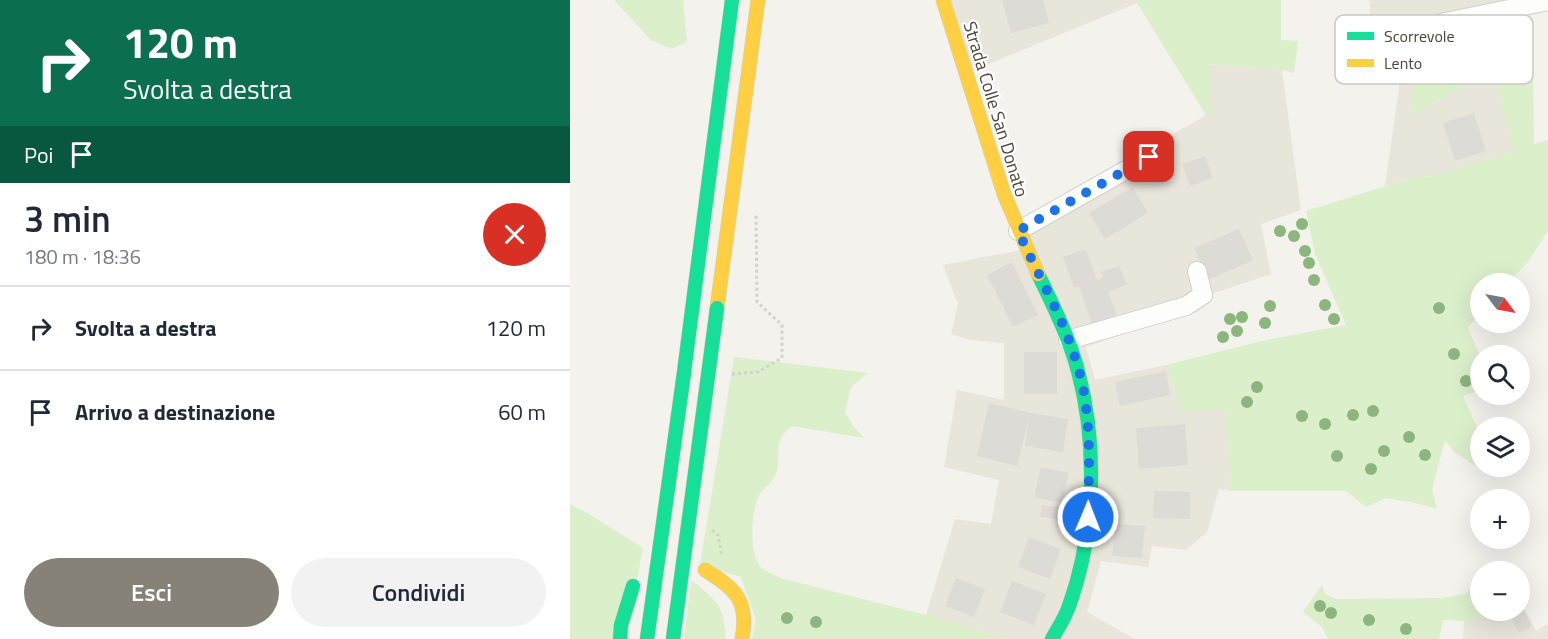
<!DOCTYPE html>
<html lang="it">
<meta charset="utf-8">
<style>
body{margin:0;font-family:"Titillium Web",sans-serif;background:#f2f2f3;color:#1f2937;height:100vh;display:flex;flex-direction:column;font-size:22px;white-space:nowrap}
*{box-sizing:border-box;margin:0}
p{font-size:20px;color:#747a83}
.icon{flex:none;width:33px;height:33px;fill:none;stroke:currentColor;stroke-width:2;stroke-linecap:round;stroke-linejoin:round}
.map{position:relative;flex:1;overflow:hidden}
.details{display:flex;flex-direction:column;background:#fff;width:570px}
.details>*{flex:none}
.top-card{background:#0b6e4f;color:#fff;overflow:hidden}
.needle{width:39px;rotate:122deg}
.buttons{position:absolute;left:900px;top:273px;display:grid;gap:12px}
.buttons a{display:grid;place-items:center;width:60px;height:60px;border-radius:50%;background:#fff;box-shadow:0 6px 24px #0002;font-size:30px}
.pin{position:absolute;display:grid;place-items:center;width:51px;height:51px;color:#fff;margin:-26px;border-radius:12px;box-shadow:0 3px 9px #0006}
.me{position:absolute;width:66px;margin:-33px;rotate:1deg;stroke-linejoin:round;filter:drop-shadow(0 0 4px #0008)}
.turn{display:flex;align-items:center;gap:21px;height:126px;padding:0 24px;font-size:27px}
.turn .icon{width:78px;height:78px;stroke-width:2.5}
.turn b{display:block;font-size:42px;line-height:51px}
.then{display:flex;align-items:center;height:57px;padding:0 24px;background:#0003;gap:12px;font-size:22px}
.round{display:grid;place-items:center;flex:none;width:63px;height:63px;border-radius:32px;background:#f2f2f3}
.head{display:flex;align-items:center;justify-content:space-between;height:102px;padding:0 24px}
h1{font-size:36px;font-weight:600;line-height:45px}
.action{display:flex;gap:12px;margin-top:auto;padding:12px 24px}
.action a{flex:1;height:69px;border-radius:36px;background:#868277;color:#fff;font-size:24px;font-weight:600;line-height:69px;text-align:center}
.action a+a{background:#f2f2f3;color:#1f2937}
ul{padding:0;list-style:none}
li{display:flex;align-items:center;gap:18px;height:84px;padding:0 24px;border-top:2px solid #e0e1e3}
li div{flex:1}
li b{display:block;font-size:22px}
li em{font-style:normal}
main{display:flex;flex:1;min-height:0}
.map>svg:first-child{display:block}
.residential{fill:#e8e5da}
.green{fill:#dbefcb}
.building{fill:#dddbd5}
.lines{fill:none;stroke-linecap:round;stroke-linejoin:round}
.street-casing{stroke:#d1d0ca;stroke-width:20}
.fast-casing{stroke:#d3d1c3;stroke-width:15}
.slow-casing{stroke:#d3d1c3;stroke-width:15}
.path{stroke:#d3d2cb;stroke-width:3;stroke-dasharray:3 3;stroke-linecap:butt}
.street{stroke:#fdfdfc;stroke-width:18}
.fast{stroke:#16e098;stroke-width:14}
.slow{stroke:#ffcf43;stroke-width:14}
.fast-bridge-casing{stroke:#cdc5a6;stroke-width:15;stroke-linecap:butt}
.fast-bridge{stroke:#16e098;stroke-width:14}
.tree{fill:#8db67e}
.route{stroke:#1a73e8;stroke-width:10;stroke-dasharray:0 18}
.labels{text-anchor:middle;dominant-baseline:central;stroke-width:4.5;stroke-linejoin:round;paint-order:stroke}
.street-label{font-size:18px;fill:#4b4637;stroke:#fff}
.key{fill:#fff;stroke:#c9c8c3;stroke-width:1.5}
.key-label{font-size:16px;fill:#4b4637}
</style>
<main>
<section class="details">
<div class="top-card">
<div class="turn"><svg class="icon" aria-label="right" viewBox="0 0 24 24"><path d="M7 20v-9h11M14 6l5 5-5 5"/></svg><div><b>120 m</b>Svolta a destra</div></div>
<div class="then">Poi<svg class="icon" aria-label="arrive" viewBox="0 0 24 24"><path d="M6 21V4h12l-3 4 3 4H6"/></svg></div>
</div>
<div class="head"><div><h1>3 min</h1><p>180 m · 18:36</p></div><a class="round" style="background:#d93025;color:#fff"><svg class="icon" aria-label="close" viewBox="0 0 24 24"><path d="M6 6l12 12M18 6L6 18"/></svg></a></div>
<ul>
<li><svg class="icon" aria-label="right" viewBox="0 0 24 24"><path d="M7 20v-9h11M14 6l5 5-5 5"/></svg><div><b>Svolta a destra</b></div><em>120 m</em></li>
<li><svg class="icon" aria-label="arrive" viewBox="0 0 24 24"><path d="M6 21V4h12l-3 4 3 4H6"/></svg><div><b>Arrivo a destinazione</b></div><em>60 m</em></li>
</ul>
<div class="action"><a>Esci</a><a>Condividi</a></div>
</section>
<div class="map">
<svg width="978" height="639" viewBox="0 0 978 639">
<rect width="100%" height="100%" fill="#f3f2ed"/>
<path class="residential" d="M367,0H567V3L392,75Z
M796,0H978L920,18L849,49L844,77L841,115L897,85L925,79L943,152L863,176L841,178L815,186L833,60L815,44L807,33L800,14V1Z
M639,64L712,70L731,210L691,224L701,274L644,293L635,304L516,347L525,380L596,365L611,412L654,408L662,491L649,489L637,532L616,550L582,546L578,567L531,561L517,612L565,639H437L356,615L385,519L421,524L429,480L374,467L387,390L434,400V343L400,340L381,334L388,304L373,265L450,250L446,227L641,112Z
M951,602L966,631L978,624V639H893L894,621L923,616L935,611L950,610Z"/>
<path class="green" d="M44,0H113L117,42L101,49L81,40Z
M567,0H711V40L728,41L724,73L712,70L640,64L642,112L636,115L567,3Z
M920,18L930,78L963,73L964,144L978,140V231L957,263L938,283L910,284V314L898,328L910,356V390L893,396L910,434V466L908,467L885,453L875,440L862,489L867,509L841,502L816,498L796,507L776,491H662L654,409L611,412L596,365L696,340L776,325L745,254L736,211L841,178L863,176L943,152L925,79L897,85L841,115C843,92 841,44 865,33C880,26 904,23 920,18Z
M164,357L298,373L281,387L275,412L284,427L294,438L222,426C199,444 214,458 205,476C201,484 191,489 188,498C181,514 179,551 190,566C194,571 205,575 210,578L356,615L437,639H182L186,620L171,577L130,565Z
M0,505L14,511L73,548L68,575L46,639H0Z
M121,580C148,601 153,604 156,639H114Z
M752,585L755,594L766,599L873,598L895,594L905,585L910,595V610L919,611L923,616L894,621L873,620L869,639H758L752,627L733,612Z"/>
<path class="building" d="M432,0H473L479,23L441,33Z
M904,113L916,151L885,161L873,123Z
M635,156L643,178L620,186L612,164Z
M563,187L578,213L535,239L519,213Z
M669,229L683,260L638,280L624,248Z
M516,249L527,280L533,277L531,272L549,266L557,285L538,292L547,315L522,324L509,286L504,288L493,257Z
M442,262L468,315L443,327L417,275Z
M454,352H487V394H454Z
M596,371L600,395L550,406L545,382Z
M419,403L460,413L498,419L493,452L455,446L459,418L447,466L407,456Z
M615,424L618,465L569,469L566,428Z
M471,467L499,473L492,503L464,497Z
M584,491L620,492V519L583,518Z
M472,505L512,510L510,523L470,517Z
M546,524L575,526L572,558L542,556Z
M459,537L491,549L480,579L448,567Z
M386,578L415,589L404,617L375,606Z
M442,581L476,594L464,625L430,612Z
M950,603L962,627L949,633L938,612L950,610Z"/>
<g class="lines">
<defs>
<path id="street" d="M835,75C838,53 845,33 866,24L978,1
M448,231L579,157
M498,340L616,306L633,295L627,271"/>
<path id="fast" d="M468,274C483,305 499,337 508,371C528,446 525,534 499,606C495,618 488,628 482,639
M113,380L162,0
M50,639L51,625L63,586"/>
<path id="slow" d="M373,0L434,194L468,274
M147,308L188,0
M135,570C166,589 179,601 172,639"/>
</defs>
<use href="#street" class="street-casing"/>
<use href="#fast" class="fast-casing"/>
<use href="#slow" class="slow-casing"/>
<path class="path" d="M162,374L188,372L212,358V325L187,302L186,213
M142,530L148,535L152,556"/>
<use href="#street" class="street"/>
<use href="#fast" class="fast"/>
<use href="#slow" class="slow"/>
<defs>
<path id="fast-bridge" d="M77,639L113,380
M103,639L147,308"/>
</defs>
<use href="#fast-bridge" class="fast-bridge-casing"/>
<use href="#fast-bridge" class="fast-bridge"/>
</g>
<g class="tree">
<circle cx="732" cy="224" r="6"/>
<circle cx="710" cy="231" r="6"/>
<circle cx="724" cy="236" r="6"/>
<circle cx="735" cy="251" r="6"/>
<circle cx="739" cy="263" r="6"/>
<circle cx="744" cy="280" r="6"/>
<circle cx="755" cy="305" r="6"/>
<circle cx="700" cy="306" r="6"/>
<circle cx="869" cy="308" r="6"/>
<circle cx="672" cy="317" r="6"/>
<circle cx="660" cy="319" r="6"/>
<circle cx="764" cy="319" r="6"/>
<circle cx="695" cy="323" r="6"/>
<circle cx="667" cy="331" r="6"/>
<circle cx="653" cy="337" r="6"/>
<circle cx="884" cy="354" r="6"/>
<circle cx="896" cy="381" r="6"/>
<circle cx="687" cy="387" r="6"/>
<circle cx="677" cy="402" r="6"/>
<circle cx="803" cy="411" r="6"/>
<circle cx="783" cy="415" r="6"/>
<circle cx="732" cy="416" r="6"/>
<circle cx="755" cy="424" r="6"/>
<circle cx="839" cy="437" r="6"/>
<circle cx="814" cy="451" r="6"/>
<circle cx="855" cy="455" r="6"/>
<circle cx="767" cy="456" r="6"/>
<circle cx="801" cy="469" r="6"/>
<circle cx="750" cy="606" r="6"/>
<circle cx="761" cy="613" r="6"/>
<circle cx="217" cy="618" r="6"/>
<circle cx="799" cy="620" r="6"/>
<circle cx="246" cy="622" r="6"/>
<circle cx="836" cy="629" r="6"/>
</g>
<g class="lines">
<path class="route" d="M518,517C519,476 521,434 514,393C504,336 472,283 448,231L579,157"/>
</g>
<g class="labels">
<g class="street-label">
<text transform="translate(426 109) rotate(73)">Strada Colle San Donato</text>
</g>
</g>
<rect x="765" y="15" width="198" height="69" rx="9" class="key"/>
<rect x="777" y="32" width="27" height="8" fill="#16e098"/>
<rect x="777" y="59" width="27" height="8" fill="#ffcf43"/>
<g class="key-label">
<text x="814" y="42">Scorrevole</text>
<text x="814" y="69">Lento</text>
</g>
</svg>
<div class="buttons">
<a><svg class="needle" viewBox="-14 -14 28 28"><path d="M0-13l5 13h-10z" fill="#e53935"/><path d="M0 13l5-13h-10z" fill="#747a83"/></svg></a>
<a><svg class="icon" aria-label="search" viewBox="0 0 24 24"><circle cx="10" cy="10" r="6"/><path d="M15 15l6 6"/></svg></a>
<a><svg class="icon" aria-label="layers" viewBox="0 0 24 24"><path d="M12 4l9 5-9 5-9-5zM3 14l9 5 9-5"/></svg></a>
<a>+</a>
<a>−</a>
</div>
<div class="pin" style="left:579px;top:157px;background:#d93025"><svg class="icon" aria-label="arrive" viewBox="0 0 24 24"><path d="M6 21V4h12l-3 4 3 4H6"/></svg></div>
<svg class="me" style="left:518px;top:517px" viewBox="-20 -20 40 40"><circle r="17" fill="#1a73e8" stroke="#fff" stroke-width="3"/><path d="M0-11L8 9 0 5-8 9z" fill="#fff"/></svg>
</div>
</main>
